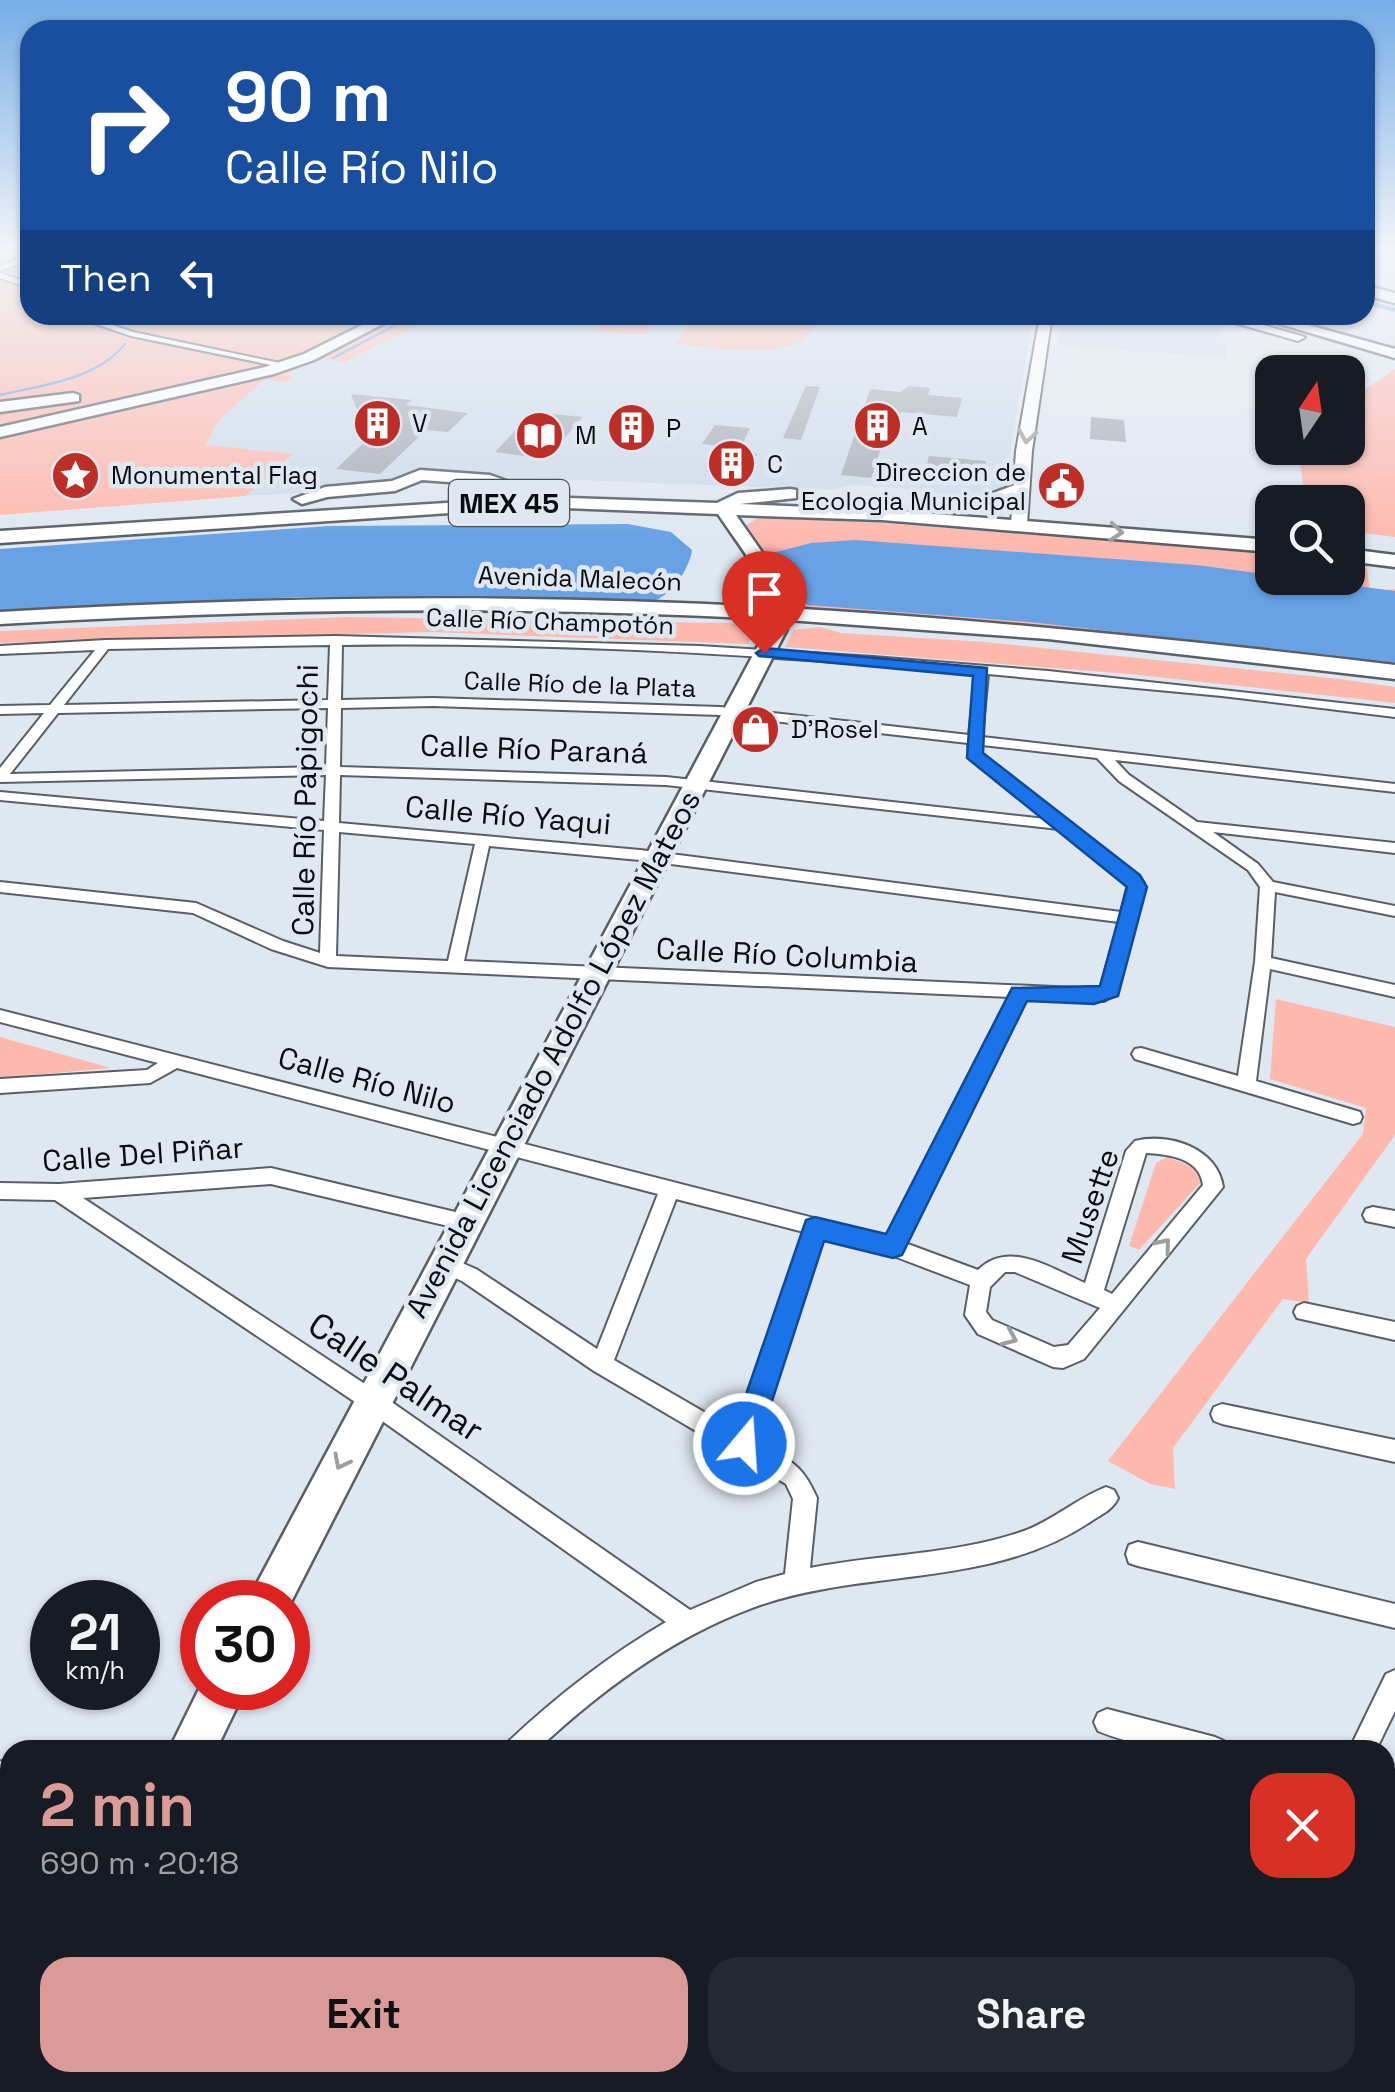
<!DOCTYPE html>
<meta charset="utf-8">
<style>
body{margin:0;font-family:"Space Grotesk",sans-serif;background:#242831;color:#f1f3f6;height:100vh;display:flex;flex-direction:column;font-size:38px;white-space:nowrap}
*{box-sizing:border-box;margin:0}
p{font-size:32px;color:#9ea1a6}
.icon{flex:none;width:55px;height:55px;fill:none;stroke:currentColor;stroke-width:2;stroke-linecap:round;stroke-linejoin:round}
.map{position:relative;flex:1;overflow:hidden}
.sheet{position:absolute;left:0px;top:1740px;width:1395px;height:352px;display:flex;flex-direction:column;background:#171b24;border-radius:30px 30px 0 0;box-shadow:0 2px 8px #0004}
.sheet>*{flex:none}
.guide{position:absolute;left:20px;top:20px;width:1355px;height:305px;border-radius:30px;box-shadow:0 2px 8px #0004;background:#1a4fa0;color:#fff;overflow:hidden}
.needle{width:65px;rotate:13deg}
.buttons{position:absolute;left:1255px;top:355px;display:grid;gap:20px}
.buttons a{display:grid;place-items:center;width:110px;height:110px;border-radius:20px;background:#171b24;box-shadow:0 2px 8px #0004;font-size:50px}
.speed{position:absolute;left:30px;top:1580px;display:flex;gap:20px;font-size:50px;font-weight:700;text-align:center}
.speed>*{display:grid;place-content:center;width:130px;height:130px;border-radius:50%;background:#171b24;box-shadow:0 2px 8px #0004;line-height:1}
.speed small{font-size:25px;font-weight:400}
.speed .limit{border:15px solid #d22;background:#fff;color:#111}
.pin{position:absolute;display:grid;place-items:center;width:85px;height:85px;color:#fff;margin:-102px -42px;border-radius:50% 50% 50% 0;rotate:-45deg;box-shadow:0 0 10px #0007}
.pin .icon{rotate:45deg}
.me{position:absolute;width:110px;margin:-55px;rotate:18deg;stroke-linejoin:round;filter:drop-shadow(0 0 8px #0008)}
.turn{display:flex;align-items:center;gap:35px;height:210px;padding:0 40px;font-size:45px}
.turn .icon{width:130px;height:130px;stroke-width:2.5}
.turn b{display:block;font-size:70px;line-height:85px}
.then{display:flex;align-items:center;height:95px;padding:0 40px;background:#0003;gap:20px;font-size:38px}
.round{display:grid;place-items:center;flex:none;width:105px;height:105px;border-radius:30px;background:#242831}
.summary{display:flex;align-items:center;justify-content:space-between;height:170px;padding:0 40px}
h1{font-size:60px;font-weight:700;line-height:75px;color:#d99a98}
.action{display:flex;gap:20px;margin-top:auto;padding:20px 40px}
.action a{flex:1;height:115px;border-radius:30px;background:#d99a98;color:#111;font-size:40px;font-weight:700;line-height:115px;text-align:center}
.action a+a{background:#242831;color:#f1f3f6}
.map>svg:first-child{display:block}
.built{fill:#cfdceb}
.green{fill:#feb9af}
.water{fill:#68a2e5}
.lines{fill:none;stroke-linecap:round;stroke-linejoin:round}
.stream{stroke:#68a2e5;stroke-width:2.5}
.canal{fill:#68a2e5;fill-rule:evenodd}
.building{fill:#a8afb8}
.minor-casing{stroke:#585f67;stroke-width:4}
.secondary-casing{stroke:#585f67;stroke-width:4}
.primary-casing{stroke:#585f67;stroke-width:5}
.trunk-casing{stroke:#585f67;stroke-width:5}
.motorway-casing{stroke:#585f67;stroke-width:5}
.minor{fill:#fff;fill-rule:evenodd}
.secondary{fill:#fff;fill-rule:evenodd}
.primary{fill:#fff;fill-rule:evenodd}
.trunk{fill:#fff;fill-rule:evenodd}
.motorway{fill:#fff;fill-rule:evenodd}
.oneway{stroke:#9d9e9f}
.route{fill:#1a73e8;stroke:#114b97;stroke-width:2.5}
.labels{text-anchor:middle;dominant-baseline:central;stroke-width:9;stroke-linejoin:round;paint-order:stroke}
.far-poi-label{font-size:25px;fill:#0a0d10;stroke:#dfe7f0;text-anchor:start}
.far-street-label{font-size:25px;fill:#0a0d10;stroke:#dfe7f0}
.shield{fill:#dfe7f0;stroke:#4a4e53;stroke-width:2.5}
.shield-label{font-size:28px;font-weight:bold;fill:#0a0d10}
.street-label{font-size:30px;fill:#0a0d10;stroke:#dfe7f0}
.near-street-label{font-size:35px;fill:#0a0d10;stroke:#dfe7f0}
</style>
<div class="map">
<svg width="1395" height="2092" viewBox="0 0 1395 2092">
<rect width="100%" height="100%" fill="#dfe7f0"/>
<path class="built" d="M438,315H1033L1005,483L998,492L986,496L923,494L901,488L853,485L832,490L454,475L450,480L402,486L246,496L292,456L206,445L217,422L265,379L284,382L293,379L287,375L290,372L323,359L344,363Z
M1060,315H1196L1221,320L1227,358L1058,345Z"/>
<path class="green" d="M0,247H30V315H437L344,363L323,359L290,372L287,375L294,378L283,382L265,379L217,422L206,445L293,454L246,496L0,515Z
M606,315H660L645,335L593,331Z
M697,315H819C806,368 715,347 675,344Z
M1395,369V537L1348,531V502H1306L1298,448H1348V401Z
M765,514L1014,533L1025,530L1272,552V578H1348V561L1366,563L1370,591L1395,589V664L1063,628L804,607L746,525Z
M348,617L730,623L756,630L748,644L431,632L0,643V631Z
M820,627L841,633L986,642L1340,679L1395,687V703L1129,674L785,647L794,630Z
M1276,999L1395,1027V1135L1306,1259L1309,1303L1283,1299L1173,1448L1175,1489L1150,1484L1108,1461L1363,1134L1366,1108L1270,1079Z
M0,1037L111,1068L0,1078Z
M1167,1157L1198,1169L1204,1179L1139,1250L1129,1246L1156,1163Z
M1044,2083H1179V2092H1043Z"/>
<path class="water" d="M628,524L671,532L692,550C690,568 672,594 656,600L300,597L0,610V549L329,526Z
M855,540L1196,565L1395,591V663L1029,622L807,605L771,559L772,553L811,543Z"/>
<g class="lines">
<path class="stream" d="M123,315L125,319
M333,358L411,317
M0,395C42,385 96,380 125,344"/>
<path class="canal" d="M1365,300L1395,308V312L1365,304Z"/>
</g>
<path class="building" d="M806,386L820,387L801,440L783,438Z
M909,386L930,388L928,395L962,398L957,417L901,412L892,437L885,436L871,478L841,475L870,389L900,392Z
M351,394L412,400L406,405L468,413L448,432L426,430L380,474L336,469L374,433L365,432Z
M533,412L583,417L546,459L495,452Z
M1091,417L1124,420L1126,442L1090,439Z
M618,419L654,423L645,437L608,433Z
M715,425L750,428L739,452L757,454L746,476L707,472L720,446L702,444Z
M929,456L986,461L983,483L924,477Z"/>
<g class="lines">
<defs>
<path id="minor" d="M30,254V259L0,271V266Z
M0,273L30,283V288L0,278Z
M70,315H82L133,332L280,363L276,366L131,336Z
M336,636L699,646L873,657L1048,671L1395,709V717L1222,696L988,674L982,737L1395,784V792L1115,760L1129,775L1197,822L1395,843V853L1213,832L1258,864L1273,882L1395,906V916L1275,892L1271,958L1395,985V997L1270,969L1256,1081L1360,1112L1362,1117L1360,1122L1353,1124L1135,1059L1132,1054L1135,1049L1141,1048L1238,1076L1255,962L1260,887L1248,870L1119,781L1097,758L982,745L981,753L1144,883L1116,994L1104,1001L1026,997L905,1243L978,1270C1009,1239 1052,1269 1085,1283L1126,1151L1135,1141C1170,1132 1218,1149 1223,1187L1084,1359L1063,1368L1053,1367L978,1334L965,1315L970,1285L891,1255L822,1237L756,1442C789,1461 801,1461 817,1498L810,1568C881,1554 955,1555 1024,1531C1054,1520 1077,1498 1106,1487L1114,1490L1118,1498C1113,1510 1100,1515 1090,1522C988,1590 863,1567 752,1608C671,1638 600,1691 537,1750H505L509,1741C557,1696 608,1656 666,1622L364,1408L55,1200L0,1199V1183L59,1184L271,1168L472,1216L475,1222L472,1228L465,1230L271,1184L83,1198L380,1394L690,1610L756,1582L785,1574L793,1499L786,1484L594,1371L462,1281L436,1270L433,1264L436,1258L443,1255L476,1269L597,1349L658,1194L177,1068L150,1083L0,1093V1079L147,1070L158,1063L0,1022V1010L888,1237L1010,997L328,967L271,949L193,913L0,892V882L196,903L283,941L320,953L324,830L0,800V792L324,821L326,775L0,782V768L44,713L0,714V706L50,705L95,650L0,654V646L106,640ZM330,645L328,700L64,705L108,649ZM342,645C553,642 765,655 976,673L969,735L720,707L433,698L341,700ZM433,706L720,715L968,743L969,757L1046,819L666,777L340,767L341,708ZM328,708L326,767L10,774L58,713ZM340,775L666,785L1059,829L1128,884L1121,912L640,850L339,823ZM339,832L475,844L448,961L336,956ZM489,846L640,860L1119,922L1100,989L464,961ZM1146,1153C1168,1154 1200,1158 1203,1185L1112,1294L1104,1290ZM676,1199L804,1232L737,1431L614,1360ZM1005,1272H1015L1100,1308L1068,1345L1054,1347L992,1320L986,1312L990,1287Z
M1373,1207L1395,1211V1227L1366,1221L1363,1215L1366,1209Z
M1304,1303L1395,1322V1340L1297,1318L1294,1312L1297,1306Z
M1222,1404L1395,1440V1462L1222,1424L1214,1421L1211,1414L1214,1407Z
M1138,1542L1395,1604V1628L1138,1566L1129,1563L1126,1554L1129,1545Z
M1395,1670V1711L1376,1750H1349L1386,1674Z
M1107,1709L1215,1737L1224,1741L1228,1750C1183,1750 1141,1749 1098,1731L1094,1722L1098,1713Z
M0,1761L10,1765V1791L0,1787Z
M1385,1779L1395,1781V1809L1385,1807Z
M166,2082H201L197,2092H162Z
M1354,2082H1385L1386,2092H1354Z"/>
<path id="secondary" d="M1040,315H1052L1032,451L1027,524L1019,529L1011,524L1016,451Z
M1207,315H1228L1305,337L1298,341Z"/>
<path id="primary" d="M420,470L490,475L524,487L515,492L489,485L422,480L395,491L327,497L302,504L293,499L325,487L392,481Z
M1020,483L1026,484V492L1006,502L973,509L964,504Z
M790,489L796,490V498L740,504L882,510L1272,540V552L882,520L736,515L773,568L788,608C991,620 1193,641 1395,665V679L1048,639L788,620L787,629L288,1608V1602H247L767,629L768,619C512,605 256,609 0,624V612C256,597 512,593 768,607C763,572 737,543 718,514L540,507L0,543V531L540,497L717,503L738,493Z
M1348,549L1395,555V567L1348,561Z
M202,1683V1688H246L216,1750H169Z
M10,2060V2082H46L42,2092H0V2066Z"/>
<path id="trunk" d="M382,315H400L314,360L274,374L0,437V427L265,367L304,354Z
M1250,315H1272L1395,349V358Z
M73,393L79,395V401L0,412V402Z"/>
<path id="motorway" d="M1365,285L1395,293V303L1365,295Z"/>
</defs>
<use href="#minor" class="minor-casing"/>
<use href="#secondary" class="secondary-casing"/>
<use href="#primary" class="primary-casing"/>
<use href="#trunk" class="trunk-casing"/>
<use href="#motorway" class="motorway-casing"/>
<use href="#minor" class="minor"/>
<use href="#secondary" class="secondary"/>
<use href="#primary" class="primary"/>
<use href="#trunk" class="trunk"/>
<use href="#motorway" class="motorway"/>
</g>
<defs><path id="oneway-chevron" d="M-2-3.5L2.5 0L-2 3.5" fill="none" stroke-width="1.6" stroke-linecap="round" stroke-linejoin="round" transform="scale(2.5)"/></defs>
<g class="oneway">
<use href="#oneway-chevron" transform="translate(1027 436) rotate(99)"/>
<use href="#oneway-chevron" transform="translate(1116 532) rotate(5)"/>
<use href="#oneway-chevron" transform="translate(1164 1245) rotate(-50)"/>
<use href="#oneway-chevron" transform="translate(1010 1338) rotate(24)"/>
<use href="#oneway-chevron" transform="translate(341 1462) rotate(117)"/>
</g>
<linearGradient id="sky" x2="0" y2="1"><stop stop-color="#75ade7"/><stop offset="0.46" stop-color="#f1f4f8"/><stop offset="1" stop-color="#f1f4f8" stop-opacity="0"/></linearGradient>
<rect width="1395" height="540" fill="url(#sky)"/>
<path class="route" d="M764,648L987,668L983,753L1140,875L1147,887L1118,996L1094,1004L1027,1001L902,1255L893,1258L824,1241L758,1444L754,1454L744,1458L733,1454L729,1444L806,1220L815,1217L886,1234L1012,988L1100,986L1127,887L967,758L973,676L759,656L756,653Z"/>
<defs>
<symbol id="building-disc" viewBox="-11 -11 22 22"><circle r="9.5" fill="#bc2e26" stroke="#dfe7f0"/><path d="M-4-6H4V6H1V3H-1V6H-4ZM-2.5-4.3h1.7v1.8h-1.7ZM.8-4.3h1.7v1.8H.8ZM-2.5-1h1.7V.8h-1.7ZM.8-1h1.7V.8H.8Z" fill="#fff"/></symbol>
<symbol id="library-disc" viewBox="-11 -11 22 22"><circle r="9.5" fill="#bc2e26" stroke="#dfe7f0"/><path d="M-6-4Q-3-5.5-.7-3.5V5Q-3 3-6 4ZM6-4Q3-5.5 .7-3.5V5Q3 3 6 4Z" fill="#fff"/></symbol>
<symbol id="sight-disc" viewBox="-11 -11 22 22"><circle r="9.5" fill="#bc2e26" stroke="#dfe7f0"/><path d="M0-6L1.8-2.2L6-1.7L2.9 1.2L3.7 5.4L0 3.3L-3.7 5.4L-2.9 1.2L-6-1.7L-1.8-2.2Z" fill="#fff"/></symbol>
<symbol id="civic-disc" viewBox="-11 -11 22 22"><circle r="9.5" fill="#bc2e26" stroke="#dfe7f0"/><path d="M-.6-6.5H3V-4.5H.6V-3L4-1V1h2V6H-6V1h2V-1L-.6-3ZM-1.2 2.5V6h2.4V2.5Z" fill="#fff"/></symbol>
<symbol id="shop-disc" viewBox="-11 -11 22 22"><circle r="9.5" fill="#bc2e26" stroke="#dfe7f0"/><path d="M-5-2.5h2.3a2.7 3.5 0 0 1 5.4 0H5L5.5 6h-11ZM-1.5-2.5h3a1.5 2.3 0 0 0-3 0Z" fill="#fff"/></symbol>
</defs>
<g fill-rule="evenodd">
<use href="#building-disc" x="350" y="396" width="55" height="55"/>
<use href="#building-disc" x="850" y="398" width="55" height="55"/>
<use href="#building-disc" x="604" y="400" width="55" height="55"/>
<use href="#library-disc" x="512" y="408" width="55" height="55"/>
<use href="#building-disc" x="704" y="436" width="55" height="55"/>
<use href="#sight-disc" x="48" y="448" width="55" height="55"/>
<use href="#civic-disc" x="1034" y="458" width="55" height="55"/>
<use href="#shop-disc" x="728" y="702" width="55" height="55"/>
</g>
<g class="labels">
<g class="far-poi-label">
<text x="412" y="423">V</text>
<text x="912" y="426">A</text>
<text x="666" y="428">P</text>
<text x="575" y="435">M</text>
<text x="767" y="464">C</text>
<text x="1026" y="472" text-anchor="end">Direccion de<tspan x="1026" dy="29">Ecologia Municipal</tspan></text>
<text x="111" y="475">Monumental Flag</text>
<text x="791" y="729">D'Rosel</text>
</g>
<g class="far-street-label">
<text transform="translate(580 578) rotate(2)">Avenida Malecón</text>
<text transform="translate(550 621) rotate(2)">Calle Río Champotón</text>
<text transform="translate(580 684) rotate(2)">Calle Río de la Plata</text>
</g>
<rect class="shield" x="449" y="480" width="120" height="46" rx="8"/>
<g class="shield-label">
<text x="509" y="503">MEX 45</text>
</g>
<g class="street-label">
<text transform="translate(534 749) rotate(2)">Calle Río Paraná</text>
<text transform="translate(305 800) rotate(-89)">Calle Río Papigochi</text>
<text transform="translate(508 815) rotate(5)">Calle Río Yaqui</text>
<text transform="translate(787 955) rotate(3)">Calle Río Columbia</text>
<text transform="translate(553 1054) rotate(-62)">Avenida Licenciado Adolfo López Mateos</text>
<text transform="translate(367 1080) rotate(15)">Calle Río Nilo</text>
<text transform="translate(143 1154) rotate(-4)">Calle Del Piñar</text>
<text transform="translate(1090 1206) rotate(-71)">Musette</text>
</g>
<g class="near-street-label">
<text transform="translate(396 1377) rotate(34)">Calle Palmar</text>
</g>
</g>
</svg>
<div class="buttons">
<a><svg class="needle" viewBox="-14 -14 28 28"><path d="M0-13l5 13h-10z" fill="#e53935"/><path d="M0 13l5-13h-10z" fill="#9ea1a6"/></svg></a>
<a><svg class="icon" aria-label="search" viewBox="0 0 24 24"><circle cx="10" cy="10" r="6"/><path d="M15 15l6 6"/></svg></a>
</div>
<div class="speed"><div>21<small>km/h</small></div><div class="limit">30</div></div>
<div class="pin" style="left:764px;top:653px;background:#d93025"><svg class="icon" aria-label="arrive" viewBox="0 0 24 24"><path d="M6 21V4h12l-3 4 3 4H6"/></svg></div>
<svg class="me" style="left:744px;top:1444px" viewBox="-20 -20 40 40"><circle r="17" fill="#1a73e8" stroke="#fff" stroke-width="3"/><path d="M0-11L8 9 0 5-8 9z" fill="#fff"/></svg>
<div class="guide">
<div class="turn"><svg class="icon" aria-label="right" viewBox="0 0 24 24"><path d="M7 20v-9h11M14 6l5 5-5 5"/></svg><div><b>90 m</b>Calle Río Nilo</div></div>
<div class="then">Then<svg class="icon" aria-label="left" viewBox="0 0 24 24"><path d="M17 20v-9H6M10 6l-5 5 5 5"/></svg></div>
</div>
<section class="sheet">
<div class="summary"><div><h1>2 min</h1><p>690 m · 20:18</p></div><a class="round" style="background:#d93025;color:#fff"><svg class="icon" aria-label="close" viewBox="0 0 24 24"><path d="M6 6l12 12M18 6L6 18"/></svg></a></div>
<div class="action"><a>Exit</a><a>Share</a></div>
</section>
</div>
